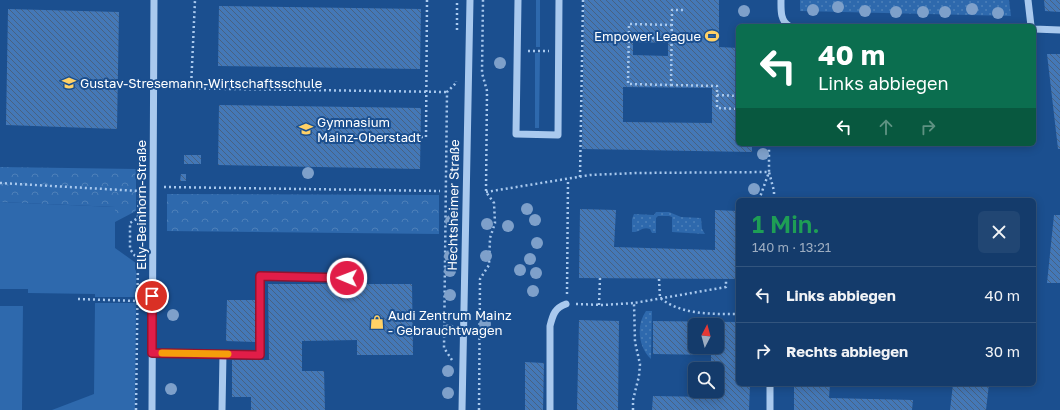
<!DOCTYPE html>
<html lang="de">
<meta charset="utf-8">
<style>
body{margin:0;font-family:"Golos Text",sans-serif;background:#214673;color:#f1f3f6;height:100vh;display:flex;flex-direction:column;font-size:15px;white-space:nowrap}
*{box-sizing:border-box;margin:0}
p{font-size:13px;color:#9dadc1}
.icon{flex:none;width:22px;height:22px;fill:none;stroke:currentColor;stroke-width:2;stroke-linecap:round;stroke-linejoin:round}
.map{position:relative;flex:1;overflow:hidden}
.drawer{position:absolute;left:736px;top:198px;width:300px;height:188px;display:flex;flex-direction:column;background:#143b6b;border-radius:6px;box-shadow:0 2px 10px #0003,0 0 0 1px #33557e}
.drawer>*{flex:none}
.hud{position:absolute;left:736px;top:24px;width:300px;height:122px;border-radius:6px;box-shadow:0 2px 10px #0003,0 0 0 1px #33557e;background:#0b6e4f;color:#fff;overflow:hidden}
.needle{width:26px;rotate:6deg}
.controls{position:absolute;left:688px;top:318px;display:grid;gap:8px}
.controls a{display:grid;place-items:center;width:36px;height:36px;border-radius:6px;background:#143b6b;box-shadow:0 2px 10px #0003,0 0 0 1px #33557e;font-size:20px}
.pin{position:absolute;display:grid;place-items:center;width:34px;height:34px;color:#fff;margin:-17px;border:2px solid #fff;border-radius:50%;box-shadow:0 1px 4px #0007}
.me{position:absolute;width:44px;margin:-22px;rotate:271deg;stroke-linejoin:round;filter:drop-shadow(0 0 3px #0008)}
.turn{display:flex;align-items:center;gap:14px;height:84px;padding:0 16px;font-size:18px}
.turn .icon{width:52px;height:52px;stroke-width:2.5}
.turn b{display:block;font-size:28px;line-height:34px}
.lanes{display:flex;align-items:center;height:38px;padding:0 16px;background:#0003;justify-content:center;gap:20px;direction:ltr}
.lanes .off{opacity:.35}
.round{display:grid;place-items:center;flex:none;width:42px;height:42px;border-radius:6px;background:#214673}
.overview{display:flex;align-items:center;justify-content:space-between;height:68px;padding:0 16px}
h1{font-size:24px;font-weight:600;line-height:30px;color:#1e9e55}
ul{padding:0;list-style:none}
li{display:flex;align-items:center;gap:12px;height:56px;padding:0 16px;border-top:1px solid #33557e}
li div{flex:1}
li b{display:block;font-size:15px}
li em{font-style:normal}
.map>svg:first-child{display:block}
.grass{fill:#2e69ad}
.forest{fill:url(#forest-crowns)}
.park{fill:url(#park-dots)}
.building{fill:url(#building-back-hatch);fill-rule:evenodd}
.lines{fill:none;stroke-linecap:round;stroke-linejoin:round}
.path{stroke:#a9c9ee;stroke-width:2.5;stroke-dasharray:2 3;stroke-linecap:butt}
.minor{stroke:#a9c9ee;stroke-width:7}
.tree{fill:#7ea0ca}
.route-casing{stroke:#92132f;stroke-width:10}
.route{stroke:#e11d48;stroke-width:7}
.slow{stroke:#f59e0b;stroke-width:7}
.labels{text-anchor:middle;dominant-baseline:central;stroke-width:4;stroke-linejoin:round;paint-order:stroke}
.poi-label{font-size:13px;fill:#fff;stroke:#1b4f8f;text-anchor:start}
.street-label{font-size:13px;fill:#fff;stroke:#1b4f8f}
</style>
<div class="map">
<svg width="1060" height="410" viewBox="0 0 1060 410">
<defs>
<pattern id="forest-crowns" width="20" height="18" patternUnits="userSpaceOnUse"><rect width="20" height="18" fill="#2e69ad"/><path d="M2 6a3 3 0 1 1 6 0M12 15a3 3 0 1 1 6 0" fill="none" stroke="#4d80b9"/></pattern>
<pattern id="park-dots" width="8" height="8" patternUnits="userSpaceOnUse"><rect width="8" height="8" fill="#2e69ad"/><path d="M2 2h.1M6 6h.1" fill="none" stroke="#4d80b9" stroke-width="1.8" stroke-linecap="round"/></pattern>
<pattern id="building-back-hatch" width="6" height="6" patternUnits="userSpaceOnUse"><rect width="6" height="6" fill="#4478b7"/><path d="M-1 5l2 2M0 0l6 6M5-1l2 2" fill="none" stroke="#486282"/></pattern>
</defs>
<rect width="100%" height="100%" fill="#1b4f8f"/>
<path class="grass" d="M536,0H540V47H536Z
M535,53H540L539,128H535Z
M0,202L115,207V248L136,263V297H95V294L28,293V289H0Z
M95,303H136L135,410H52L94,394Z
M0,306H23L22,410H0Z"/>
<path class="forest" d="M0,167L136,169V211L115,222V207L0,202Z
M167,194L439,195V234L167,231Z"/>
<path class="park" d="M800,0H1009L1011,16L800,11Z
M656,212H669L681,217L701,218L702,229L705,234L672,232V217L669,216H658L656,218V233H652L650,229C642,226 639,233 632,232V219L634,214L654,215Z
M646,311H652L651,359C638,347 636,325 646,311Z"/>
<path class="building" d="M584,0H719V47L738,48V144H752V152L582,149ZM633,42L668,43V56L633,55ZM623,87L712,88V123L623,122Z
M1044,0H1060V12L1045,11Z
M219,6L421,9L420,69L218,66Z
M8,9L119,12L117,129L6,125Z
M1047,54H1060V149H1058Z
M219,105L421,108L420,169L218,165Z
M799,144H813V145L799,147Z
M184,155H201V164H184Z
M181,174H186V181H180Z
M580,209L616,210L614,247L715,250V210L738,211V279L579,278Z
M1054,215H1060V283H1047Z
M268,284H412L413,355H357V340L302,341V371H324L325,410H251V397H232V360H269Z
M227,300H255V342L226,341Z
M579,320L619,321L618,410H577Z
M653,321L738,322V384H750L749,410H652L653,396L711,397V391H717V369H711V355L653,354ZM695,325H717V347H695Z
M525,362L544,363L543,410H525Z
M794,384H830L829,398L913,400L912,410H794Z
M953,384H989L986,410H950Z"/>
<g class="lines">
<path class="path" d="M672,25L629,24L628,84L671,85L672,10H684
M457,30V0
M629,38H648
M652,38H672
M528,51H549
M671,85L717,86V108L738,109
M164,88L447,92
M191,88L195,0
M717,95L738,96
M421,137H426L427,0
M580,177L583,0
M0,183L139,191L143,190
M164,187L440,191
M486,192L590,175L636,173L769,172L774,191V200
M759,200L769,172V144
M659,279L660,298C682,315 711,314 738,314
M567,294L568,179
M78,299L138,301
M576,304L603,305L634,303
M599,305L600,278
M452,360L444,348L447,92L456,83V81
M136,410L138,260L130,249V223L138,218L139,191
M479,410L480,279L489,265L490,238L495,223L494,203L486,192L487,91L482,73L483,0
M633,410V400L639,376L640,364L635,342L634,303L726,287V279"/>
<path class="minor" d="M518,0L516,134L558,135L559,0
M781,0C781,10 780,20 789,26
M1028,0L1031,26
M1034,29L1060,30
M152,353L223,354L222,410
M223,354L260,355V277L347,278
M152,410L154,0
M462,410L470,0
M550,410V326C553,314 555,308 566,304
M770,410V384"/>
</g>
<g class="tree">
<circle cx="838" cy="7" r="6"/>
<circle cx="972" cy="9" r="6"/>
<circle cx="813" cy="10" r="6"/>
<circle cx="744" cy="11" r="6"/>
<circle cx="865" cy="11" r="6"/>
<circle cx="896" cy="12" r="6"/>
<circle cx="923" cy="12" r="6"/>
<circle cx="945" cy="12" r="6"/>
<circle cx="998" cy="13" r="6"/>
<circle cx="500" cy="63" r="6"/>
<circle cx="763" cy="154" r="6"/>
<circle cx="308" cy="173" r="6"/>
<circle cx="754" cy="189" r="6"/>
<circle cx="527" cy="209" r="6"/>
<circle cx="535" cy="220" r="6"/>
<circle cx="451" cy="221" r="6"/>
<circle cx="487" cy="224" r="6"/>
<circle cx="508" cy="226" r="6"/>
<circle cx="537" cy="243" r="6"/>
<circle cx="450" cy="256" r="6"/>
<circle cx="486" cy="256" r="6"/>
<circle cx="530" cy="259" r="6"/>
<circle cx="520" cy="270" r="6"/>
<circle cx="450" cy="271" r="6"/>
<circle cx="536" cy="273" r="6"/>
<circle cx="533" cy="291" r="6"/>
<circle cx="450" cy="295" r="6"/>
<circle cx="173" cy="315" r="6"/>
<circle cx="485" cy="324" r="6"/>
<circle cx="449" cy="330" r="6"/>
<circle cx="448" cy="371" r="6"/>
<circle cx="171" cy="389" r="6"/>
<circle cx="448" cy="393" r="6"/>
</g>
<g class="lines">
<defs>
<path id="route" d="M152,296V353L260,355V276L347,278"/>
</defs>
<use href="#route" class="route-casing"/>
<use href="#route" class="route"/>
<path class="slow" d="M162,353L228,354"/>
</g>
<defs>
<symbol id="stadium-bare" viewBox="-9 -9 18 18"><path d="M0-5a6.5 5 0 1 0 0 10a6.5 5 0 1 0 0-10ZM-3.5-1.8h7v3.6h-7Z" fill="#ffd166" stroke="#1b4f8f" stroke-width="2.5" paint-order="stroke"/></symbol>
<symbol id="school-bare" viewBox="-9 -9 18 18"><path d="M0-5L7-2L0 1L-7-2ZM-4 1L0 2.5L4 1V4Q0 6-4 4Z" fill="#ffd166" stroke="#1b4f8f" stroke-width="2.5" paint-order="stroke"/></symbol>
<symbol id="shop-bare" viewBox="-9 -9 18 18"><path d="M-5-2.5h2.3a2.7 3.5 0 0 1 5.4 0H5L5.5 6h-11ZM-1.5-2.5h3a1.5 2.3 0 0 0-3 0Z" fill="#ffd166" stroke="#1b4f8f" stroke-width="2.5" paint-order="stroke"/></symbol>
</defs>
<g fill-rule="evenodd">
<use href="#stadium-bare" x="702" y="26" width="20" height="20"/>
<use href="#school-bare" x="59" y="73" width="20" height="20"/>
<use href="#school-bare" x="296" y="119" width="20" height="20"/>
<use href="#shop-bare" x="367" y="312" width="20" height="20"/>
</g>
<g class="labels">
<g class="poi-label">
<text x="701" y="36" text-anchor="end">Empower League</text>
<text x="80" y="83">Gustav-Stresemann-Wirtschaftsschule</text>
<text x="317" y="122">Gymnasium<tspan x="317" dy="15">Mainz-Oberstadt</tspan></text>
<text x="388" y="315">Audi Zentrum Mainz<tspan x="388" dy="15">- Gebrauchtwagen</tspan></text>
</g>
<g class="street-label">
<text transform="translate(141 205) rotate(-90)">Elly-Beinhorn-Straße</text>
<text transform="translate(453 205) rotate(-89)">Hechtsheimer Straße</text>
</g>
</g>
</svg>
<div class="controls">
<a><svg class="needle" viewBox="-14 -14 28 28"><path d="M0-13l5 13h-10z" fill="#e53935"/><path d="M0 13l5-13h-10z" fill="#9dadc1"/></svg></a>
<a><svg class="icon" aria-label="search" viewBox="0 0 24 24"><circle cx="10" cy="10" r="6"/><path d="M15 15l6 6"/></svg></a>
</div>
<div class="pin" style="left:152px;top:296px;background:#d93025"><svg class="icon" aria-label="arrive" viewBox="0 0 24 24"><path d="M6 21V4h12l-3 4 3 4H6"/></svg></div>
<svg class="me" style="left:347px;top:278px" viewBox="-20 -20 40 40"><circle r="17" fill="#e11d48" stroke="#fff" stroke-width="3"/><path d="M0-11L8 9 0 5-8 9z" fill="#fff"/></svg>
<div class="hud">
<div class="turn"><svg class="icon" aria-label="left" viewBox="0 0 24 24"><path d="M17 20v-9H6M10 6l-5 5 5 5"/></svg><div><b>40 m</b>Links abbiegen</div></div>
<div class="lanes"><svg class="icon" aria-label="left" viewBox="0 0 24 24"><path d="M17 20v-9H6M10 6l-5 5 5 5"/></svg><svg class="icon off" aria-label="ahead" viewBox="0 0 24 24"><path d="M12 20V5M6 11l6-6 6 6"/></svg><svg class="icon off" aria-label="right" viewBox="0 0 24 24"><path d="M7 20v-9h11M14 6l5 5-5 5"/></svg></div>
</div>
<section class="drawer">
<div class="overview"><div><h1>1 Min.</h1><p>140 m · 13:21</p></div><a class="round"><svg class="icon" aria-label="close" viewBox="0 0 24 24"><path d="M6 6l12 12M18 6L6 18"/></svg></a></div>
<ul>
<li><svg class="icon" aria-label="left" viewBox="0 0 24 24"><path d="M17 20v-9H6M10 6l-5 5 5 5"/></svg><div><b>Links abbiegen</b></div><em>40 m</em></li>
<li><svg class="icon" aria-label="right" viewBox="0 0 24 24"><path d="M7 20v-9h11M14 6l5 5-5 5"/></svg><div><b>Rechts abbiegen</b></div><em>30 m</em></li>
</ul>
</section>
</div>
